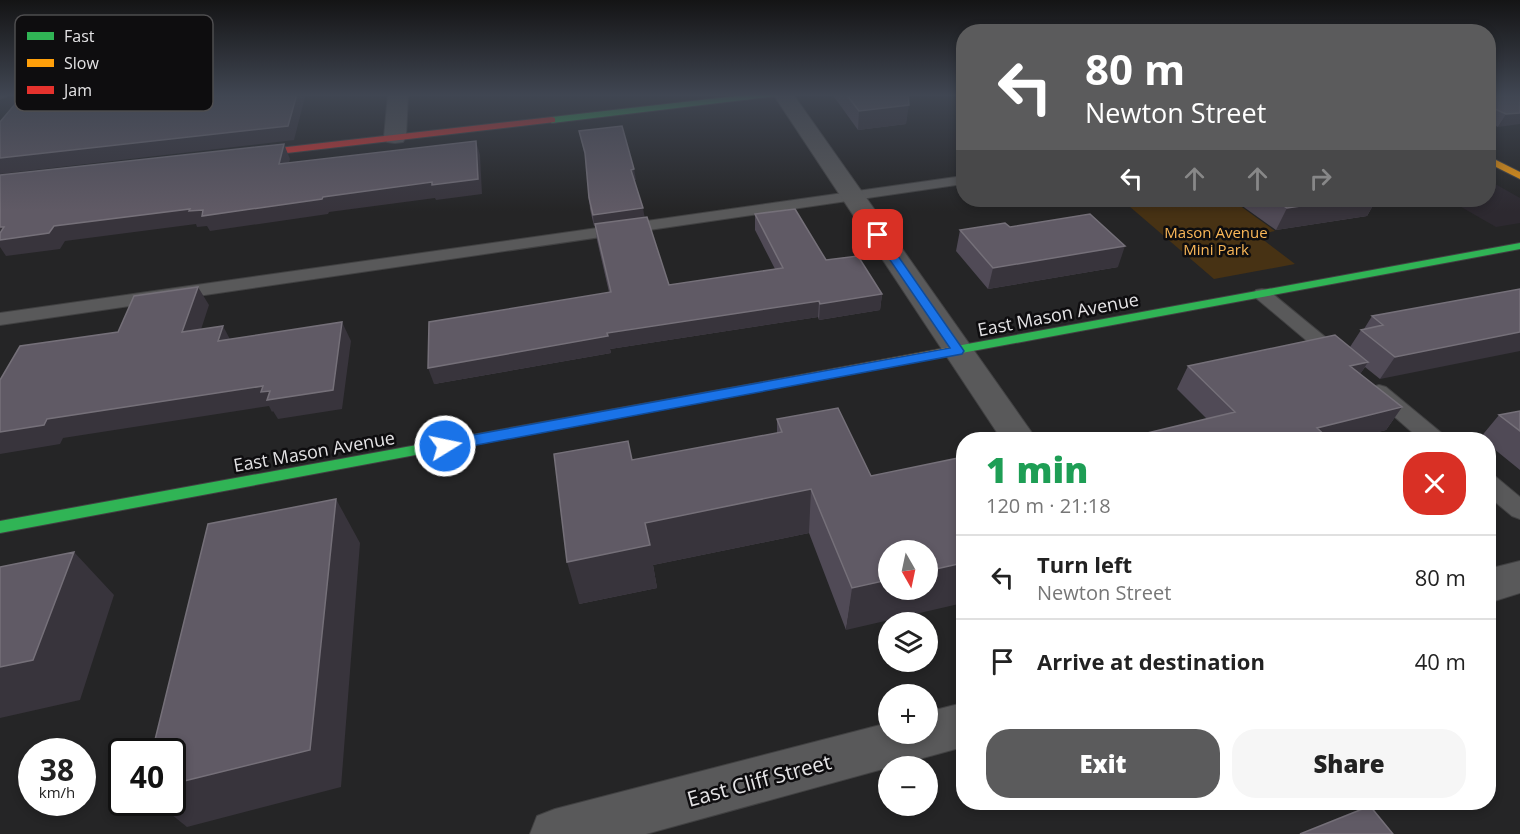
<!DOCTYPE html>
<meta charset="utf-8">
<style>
body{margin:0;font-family:"Open Sans",sans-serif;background:#f6f6f6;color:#222;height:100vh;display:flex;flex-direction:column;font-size:22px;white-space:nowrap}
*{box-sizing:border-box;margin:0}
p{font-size:20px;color:#767676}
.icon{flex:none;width:33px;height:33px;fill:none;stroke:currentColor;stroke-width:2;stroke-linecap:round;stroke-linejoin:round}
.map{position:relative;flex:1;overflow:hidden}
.panel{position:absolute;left:956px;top:432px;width:540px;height:378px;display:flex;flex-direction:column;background:#fff;border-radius:24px;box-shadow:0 3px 9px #0003}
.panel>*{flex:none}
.banner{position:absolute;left:956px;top:24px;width:540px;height:183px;border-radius:24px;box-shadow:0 3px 9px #0003;background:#5b5b5c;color:#fff;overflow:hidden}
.needle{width:39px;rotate:171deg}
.controls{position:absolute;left:878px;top:540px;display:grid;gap:12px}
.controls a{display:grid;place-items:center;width:60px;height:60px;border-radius:50%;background:#fff;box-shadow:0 3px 9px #0003;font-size:30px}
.speed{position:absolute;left:18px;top:738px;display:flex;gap:12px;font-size:30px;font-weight:700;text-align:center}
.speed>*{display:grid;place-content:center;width:78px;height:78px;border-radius:50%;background:#fff;box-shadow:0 3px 9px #0003;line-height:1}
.speed small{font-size:15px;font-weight:400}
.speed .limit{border:3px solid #111;border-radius:9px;background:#fff;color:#111}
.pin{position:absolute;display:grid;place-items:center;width:51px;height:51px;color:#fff;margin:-26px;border-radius:12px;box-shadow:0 3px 9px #0006}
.me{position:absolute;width:66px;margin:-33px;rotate:80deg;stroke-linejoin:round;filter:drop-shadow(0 0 4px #0008)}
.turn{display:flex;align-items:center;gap:21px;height:126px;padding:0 30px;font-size:27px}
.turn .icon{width:78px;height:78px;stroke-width:2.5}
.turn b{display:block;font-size:42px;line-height:51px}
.lanes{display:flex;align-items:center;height:57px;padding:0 30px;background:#0003;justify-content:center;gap:30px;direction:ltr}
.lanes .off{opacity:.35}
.round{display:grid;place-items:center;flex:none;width:63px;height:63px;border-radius:24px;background:#f6f6f6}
.head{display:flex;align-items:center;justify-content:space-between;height:102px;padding:0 30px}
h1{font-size:36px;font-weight:800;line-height:45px;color:#1e9e55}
.button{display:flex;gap:12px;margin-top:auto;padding:12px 30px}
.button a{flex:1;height:69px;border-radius:24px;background:#5b5b5c;color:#fff;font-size:24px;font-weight:800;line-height:69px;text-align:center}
.button a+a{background:#f6f6f6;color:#222}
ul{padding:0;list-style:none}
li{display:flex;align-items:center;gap:18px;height:84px;padding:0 30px;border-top:2px solid #e0e0e0}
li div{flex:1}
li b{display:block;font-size:22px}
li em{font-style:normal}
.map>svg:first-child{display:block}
.built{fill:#2d2930}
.green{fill:#473214}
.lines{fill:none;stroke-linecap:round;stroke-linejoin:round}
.lane-casing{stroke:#414142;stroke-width:2}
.street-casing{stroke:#414142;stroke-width:2}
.fast-casing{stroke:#414142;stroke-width:2}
.slow-casing{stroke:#414142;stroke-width:2}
.jam-casing{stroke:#414142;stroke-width:2}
.lane{fill:#59595a;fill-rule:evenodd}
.street{fill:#59595a;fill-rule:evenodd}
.fast{fill:#30b455;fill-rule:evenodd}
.slow{fill:#ff9f0a;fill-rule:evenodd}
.jam{fill:#e5322d;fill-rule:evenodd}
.wall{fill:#504a56}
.shaded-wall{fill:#38343c}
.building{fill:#605a65;stroke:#757079;stroke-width:1.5}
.route{fill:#1a73e8;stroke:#114b97;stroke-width:1.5}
.labels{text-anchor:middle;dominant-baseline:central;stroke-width:5;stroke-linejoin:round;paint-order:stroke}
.far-park-label{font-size:15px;fill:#fab758;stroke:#0e0d0f}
.street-label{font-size:18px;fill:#e4e3e5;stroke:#0e0d0f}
.near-street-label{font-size:21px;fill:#e4e3e5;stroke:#0e0d0f}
.key{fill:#0e0d0f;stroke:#4e4d4f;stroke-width:1.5}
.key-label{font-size:16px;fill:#e4e3e5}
</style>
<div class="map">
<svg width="1520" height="834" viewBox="0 0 1520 834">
<rect width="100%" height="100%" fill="#252526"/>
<path class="built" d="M1497,185L1520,198V223L1496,227L1449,200H1488V186Z"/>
<path class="green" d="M1122,200H1232L1275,231L1257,235L1295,264L1214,279Z"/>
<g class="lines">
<defs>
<path id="lane" d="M0,94H12L0,99Z
M963,176V184L0,325V313Z
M1262,289L1268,290L1346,354L1349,358L1346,362L1339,364L1332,362L1256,298L1253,294L1256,290Z
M1379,385L1386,387L1444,435L1447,440H1421L1372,397L1369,392L1372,387Z
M1488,474L1496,477L1520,497V519L1512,516L1488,496Z"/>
<path id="street" d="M388,94H408L406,137L403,142L395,143L387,142L384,137Z
M773,94H793L1037,440H1002Z
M1520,561V593L1488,603V569Z
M963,703V747L646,834H530L537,816L555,809L888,723V734H927V712Z"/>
<path id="fast" d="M754,94H781L777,96L552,123L548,120L552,117Z
M1520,243V249L951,355L945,351L951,347Z
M746,385L751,386L753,389L751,392L0,533V521Z"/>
<path id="slow" d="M1488,156L1520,172V179L1488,163Z
M951,347L957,351L955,354L746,393L739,389L746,385Z"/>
<path id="jam" d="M552,117L555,118V122L243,158L238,155L243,152Z"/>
</defs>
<use href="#lane" class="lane-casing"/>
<use href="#street" class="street-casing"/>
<use href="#fast" class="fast-casing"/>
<use href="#slow" class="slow-casing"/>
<use href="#jam" class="jam-casing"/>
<use href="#lane" class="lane"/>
<use href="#street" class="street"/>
<use href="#fast" class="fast"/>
<use href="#slow" class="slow"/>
<use href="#jam" class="jam"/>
</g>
<path class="wall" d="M832,94H908L906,124L858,130Z
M1488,94H1520L1498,127L1488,122Z
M579,131L636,180H634L644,217L669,285L775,269L755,230V214L826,260L882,294L880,310L819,320L818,317L610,349L611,353L434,384L609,292L597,240L595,226H594L590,209L586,159Z
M1234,200H1376L1367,216L1276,230Z
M1010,227L1118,267L988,289L956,251L960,230Z
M1520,289L1380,379L1365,367L1360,374L1402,407L1386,430L1346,440H1137L1139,435L1207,419L1177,389L1188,366L1350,347L1361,330L1364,329L1372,316Z
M1520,411V470L1488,444V440H1483L1480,438L1499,415Z
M777,419L871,476L846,630L809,533L653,565L657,588L579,604L632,460L777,433Z"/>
<path class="shaded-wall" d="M297,94H304L305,97L294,140L0,174V158Z
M909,105L906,124L858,130L859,111Z
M1520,113V124L1498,127L1506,114Z
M476,141L480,155L482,194L436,200L435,198L329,212L328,214L210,231L207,226L197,227L196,224L65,241L60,249L6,256L0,247V227L54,226L190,209L323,197Z
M284,144L290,159L285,179L279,164Z
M634,169L636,180H632L631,170Z
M1342,200H1376L1367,216L1276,230L1287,208Z
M643,208L645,219L594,226L593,215Z
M1125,246L1118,267L988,289L993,268Z
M198,287L209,305L194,351L182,332Z
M882,294L880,310L819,320L820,304Z
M819,301L818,317L610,349L611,353L434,384L428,368L607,333Z
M342,322L351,341L342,409L278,419L273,411L272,412L269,406L63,438L60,444L0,454V432L47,419Z
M223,326L233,345L218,341Z
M1520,332V351L1380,379L1395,357Z
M1368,362L1353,385L1350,366Z
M1402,407L1386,430L1346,440H1310L1317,428Z
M811,489L809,533L653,565L657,588L579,604L567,562L645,523Z
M336,499L360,543L341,787L187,827L156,802H172V784Z
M74,552L114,595L80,700L0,718V667Z
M963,563V603L846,630L852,588L888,580V590H927V571Z"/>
<path class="building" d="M69,94H297L288,126L0,158V122L16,103L32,102L36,97Z
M846,94H908L909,105L859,111Z
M1488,94H1520V113L1506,114L1488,106Z
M622,126L634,169L631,170L643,208L593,215L589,198L585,153L579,131Z
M476,141L478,179L432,185V182L323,197L322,199L202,216L203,210L189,211L190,209L54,226L49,233L0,240V233L4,227H0V175L284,144L279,164Z
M1274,200H1342L1287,208Z
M795,209L826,260L858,256L882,294L820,304L819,301L607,333L608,336L428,368L429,322L611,292L595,224L647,217L669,285L783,268L755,214Z
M1090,214L1125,246L993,268L960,230L1005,223L1010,227Z
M198,287L182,332L223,326L218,341L342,322L333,390L267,400L270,391L261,392L263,386L47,419L44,425L0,432V380L20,346L118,332L134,296Z
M1520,289V332L1395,357L1361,330L1383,325L1372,316Z
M1335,335L1368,362L1350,366L1402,407L1317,428L1330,440H1143L1139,435L1235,412L1188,366Z
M838,408L871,476L963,457V563L927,571V550H888V580L852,588L811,489L645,523L650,545L567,562L554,454L628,441L632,460L782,432L777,419Z
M1520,411V431L1499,415Z
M336,499L310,750L172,784V752H152L208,524Z
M74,552L33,660L0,667V567Z
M1370,806L1393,834H1300Z"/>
<linearGradient id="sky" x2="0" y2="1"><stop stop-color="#141415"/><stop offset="0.45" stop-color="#404652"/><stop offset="1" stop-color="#404652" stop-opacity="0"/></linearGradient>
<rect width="1520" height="211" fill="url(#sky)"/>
<path class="route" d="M878,232L882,233L962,348L964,351L962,354L445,451L438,446L445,440L950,348L873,235Z"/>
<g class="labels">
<g class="far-park-label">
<text x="1216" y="232">Mason Avenue<tspan x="1216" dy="17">Mini Park</tspan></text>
</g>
<g class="street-label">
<text transform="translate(1058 314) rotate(-11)">East Mason Avenue</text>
<text transform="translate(314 451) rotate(-10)">East Mason Avenue</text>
</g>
<g class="near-street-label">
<text transform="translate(759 780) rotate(-15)">East Cliff Street</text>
</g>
</g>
<rect x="15" y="15" width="198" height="96" rx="9" class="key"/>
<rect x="27" y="32" width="27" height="8" fill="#30b455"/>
<rect x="27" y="59" width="27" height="8" fill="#ff9f0a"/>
<rect x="27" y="86" width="27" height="8" fill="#e5322d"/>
<g class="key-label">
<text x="64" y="42">Fast</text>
<text x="64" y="69">Slow</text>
<text x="64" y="96">Jam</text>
</g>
</svg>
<div class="controls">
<a><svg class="needle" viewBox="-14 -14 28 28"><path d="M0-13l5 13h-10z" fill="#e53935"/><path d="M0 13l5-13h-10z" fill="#767676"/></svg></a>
<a><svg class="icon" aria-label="layers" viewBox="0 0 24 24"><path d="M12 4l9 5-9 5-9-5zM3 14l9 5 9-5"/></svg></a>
<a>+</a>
<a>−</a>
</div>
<div class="speed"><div>38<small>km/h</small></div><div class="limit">40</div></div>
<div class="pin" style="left:878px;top:235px;background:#d93025"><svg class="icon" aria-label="arrive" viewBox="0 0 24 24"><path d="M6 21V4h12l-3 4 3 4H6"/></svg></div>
<svg class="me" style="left:445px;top:446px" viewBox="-20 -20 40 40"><circle r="17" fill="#1a73e8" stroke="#fff" stroke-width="3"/><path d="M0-11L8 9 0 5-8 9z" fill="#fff"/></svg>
<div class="banner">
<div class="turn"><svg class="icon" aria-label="left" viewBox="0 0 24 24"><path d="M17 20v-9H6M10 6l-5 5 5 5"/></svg><div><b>80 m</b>Newton Street</div></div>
<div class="lanes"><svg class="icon" aria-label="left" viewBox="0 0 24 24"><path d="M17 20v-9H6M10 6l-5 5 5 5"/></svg><svg class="icon off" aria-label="ahead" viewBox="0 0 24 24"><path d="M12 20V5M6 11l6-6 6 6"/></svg><svg class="icon off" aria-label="ahead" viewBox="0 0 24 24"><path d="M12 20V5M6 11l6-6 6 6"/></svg><svg class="icon off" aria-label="right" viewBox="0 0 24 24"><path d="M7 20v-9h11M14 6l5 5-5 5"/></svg></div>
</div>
<section class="panel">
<div class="head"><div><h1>1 min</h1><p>120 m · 21:18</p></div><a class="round" style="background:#d93025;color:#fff"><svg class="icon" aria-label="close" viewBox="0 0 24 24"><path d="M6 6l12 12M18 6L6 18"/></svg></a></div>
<ul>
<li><svg class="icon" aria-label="left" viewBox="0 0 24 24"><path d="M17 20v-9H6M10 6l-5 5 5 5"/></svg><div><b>Turn left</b><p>Newton Street</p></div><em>80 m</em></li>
<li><svg class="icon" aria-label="arrive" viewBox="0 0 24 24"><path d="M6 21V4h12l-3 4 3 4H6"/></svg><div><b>Arrive at destination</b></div><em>40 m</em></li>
</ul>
<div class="button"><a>Exit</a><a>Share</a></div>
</section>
</div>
